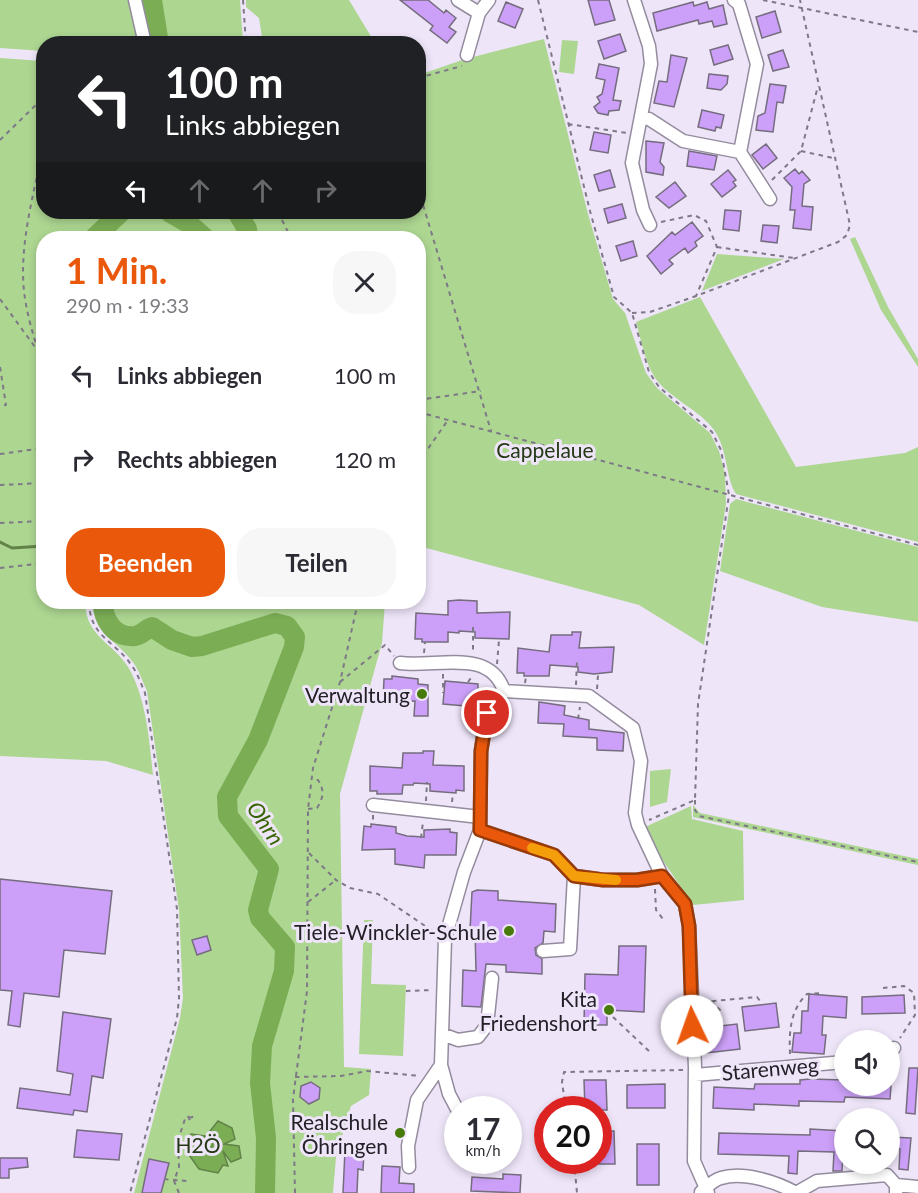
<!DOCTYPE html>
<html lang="de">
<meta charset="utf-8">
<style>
body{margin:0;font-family:Lato,sans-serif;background:#f7f7f7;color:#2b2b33;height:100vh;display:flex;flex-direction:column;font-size:22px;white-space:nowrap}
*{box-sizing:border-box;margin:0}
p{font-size:20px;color:#7c7c81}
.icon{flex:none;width:33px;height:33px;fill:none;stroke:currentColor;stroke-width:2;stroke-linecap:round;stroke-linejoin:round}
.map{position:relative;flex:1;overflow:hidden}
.details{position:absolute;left:36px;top:231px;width:390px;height:378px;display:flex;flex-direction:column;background:#fff;border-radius:24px;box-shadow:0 3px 9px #0003}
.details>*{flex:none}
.banner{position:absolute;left:36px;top:36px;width:390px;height:183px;border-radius:24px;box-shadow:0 3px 9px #0003;background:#202124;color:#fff;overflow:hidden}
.fabs{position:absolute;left:834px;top:1030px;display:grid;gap:12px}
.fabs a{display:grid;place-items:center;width:66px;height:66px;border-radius:50%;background:#fff;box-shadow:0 3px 9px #0003;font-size:30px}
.speed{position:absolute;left:444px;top:1096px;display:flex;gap:12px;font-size:30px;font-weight:700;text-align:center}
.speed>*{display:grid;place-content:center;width:78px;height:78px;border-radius:50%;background:#fff;box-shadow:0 3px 9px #0003;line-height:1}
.speed small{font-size:15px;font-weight:400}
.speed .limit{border:9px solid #d22;background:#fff;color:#111}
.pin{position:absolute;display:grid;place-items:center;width:51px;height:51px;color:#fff;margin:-26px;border:3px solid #fff;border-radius:50%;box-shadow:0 2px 6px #0007}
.me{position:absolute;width:66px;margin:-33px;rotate:357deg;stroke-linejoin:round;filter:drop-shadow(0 0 4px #0008)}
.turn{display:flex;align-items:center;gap:21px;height:126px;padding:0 30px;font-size:27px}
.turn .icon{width:78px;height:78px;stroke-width:2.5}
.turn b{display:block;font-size:42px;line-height:51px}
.lanes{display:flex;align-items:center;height:57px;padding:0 30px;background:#0003;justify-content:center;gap:30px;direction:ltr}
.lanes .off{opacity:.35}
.round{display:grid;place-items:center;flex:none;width:63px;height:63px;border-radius:24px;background:#f7f7f7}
.headline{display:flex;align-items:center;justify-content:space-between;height:102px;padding:0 30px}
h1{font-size:36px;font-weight:700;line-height:45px;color:#ea580c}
.action{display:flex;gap:12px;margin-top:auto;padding:12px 30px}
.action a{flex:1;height:69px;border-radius:24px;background:#ea580c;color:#fff;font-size:24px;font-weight:700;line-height:69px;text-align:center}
.action a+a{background:#f7f7f7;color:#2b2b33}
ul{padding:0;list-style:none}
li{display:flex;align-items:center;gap:18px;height:84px;padding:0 30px}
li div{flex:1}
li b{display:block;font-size:22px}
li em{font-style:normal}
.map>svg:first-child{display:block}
.green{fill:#add691}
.water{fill:#7bad55;stroke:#618347;stroke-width:1.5}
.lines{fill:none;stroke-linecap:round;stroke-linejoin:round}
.stream{stroke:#618347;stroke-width:3}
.river{stroke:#7bad55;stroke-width:20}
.building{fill:#cca0f8;stroke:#756c7e;stroke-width:1.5}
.minor-casing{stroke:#948c9e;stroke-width:15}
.path{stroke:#7e7986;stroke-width:2;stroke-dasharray:4.5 4.5;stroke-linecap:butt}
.minor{stroke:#fff;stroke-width:12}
.route-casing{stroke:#983908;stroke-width:15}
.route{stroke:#ea580c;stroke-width:10}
.slow{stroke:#f59e0b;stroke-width:10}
.poi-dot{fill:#467a0a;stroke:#eee5f9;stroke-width:2}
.labels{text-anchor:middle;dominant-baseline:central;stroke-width:6;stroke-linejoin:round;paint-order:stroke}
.park-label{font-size:21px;fill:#253915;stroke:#eee5f9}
.poi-label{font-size:21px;fill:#232027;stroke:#eee5f9;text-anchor:end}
.street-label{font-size:21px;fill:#232027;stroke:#eee5f9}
.water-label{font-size:22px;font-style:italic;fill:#366300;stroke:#eee5f9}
</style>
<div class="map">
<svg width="918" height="1193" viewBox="0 0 918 1193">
<rect width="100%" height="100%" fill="#eee5f9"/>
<path class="green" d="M0,0H132L138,43L44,44L43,51L0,48Z
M138,0H240L243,43H149Z
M246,0H349L375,43H263L259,18L246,7Z
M544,39L588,214L613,299L625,313L646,373L657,388L710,433L719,451L725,474L726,504L704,645L639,605L419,546L418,238H44V602H85C86,639 116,643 131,672C147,704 149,740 153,775L106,761L0,756V58L43,61L44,212H418L419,75L465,59Z
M562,40L578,41L574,74L559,72Z
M855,237L888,307L918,359V367L881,310L850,239Z
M717,254L784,259L702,291Z
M700,297L796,467L905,453L918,447V542L736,494C726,479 728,453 716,433C705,414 677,402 661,385C646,370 642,342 636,322Z
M736,499L918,547V622L822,607L720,571L730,504Z
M92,602H385L382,643L340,794L344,1067L371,1069L369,1095L351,1106L336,1157L333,1193H134L180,1018L183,998L179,910L147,691C143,683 140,673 135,665C118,640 94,635 92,602Z
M671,769L667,802L650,807V771Z
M693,805L700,813L918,859V865L693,817Z
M691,806L692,819L743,831L744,900L693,905L653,846L645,827Z
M364,920H373L371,984L406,985L403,1056L359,1054Z"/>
<path class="water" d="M218,1121L232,1128L235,1139L224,1144L239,1146L241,1158L231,1162L223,1151L228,1166L223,1165L218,1173L199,1169L187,1152L191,1134L205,1136L203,1145L209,1148L212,1146L214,1137L210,1131Z"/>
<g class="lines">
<path class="stream" d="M0,542L12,548L44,546"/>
<path class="river" d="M152,0L159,44
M169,212L188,223L205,238
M237,212L247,229L248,238
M94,238L121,212
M103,602C103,620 114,638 135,636C143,635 145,629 152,627L172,640L192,647L202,646L275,623L287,626L295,637L294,647L258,740L227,797L228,816L269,869L258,910L260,918L285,947L284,971L262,1046L260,1083L266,1138L265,1193"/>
</g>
<path class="building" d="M400,0H428L444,13L446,10L456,18L449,27L456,32L447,43L430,30L433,26Z
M588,0H609L615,20L595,25Z
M506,2L523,9L515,28L498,21Z
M693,2L694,6L707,2L709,9L723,5L727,24L714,27L712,21L699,24L698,20L657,31L653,13Z
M775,11L781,32L762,38L756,17Z
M620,34L626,51L604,59L598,41Z
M728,45L733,59L714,65L710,50Z
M783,50L789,67L773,71L768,55Z
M671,55L687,58L674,107L654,103L659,81L667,82Z
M599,64L619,68L613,100L621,101L619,110L609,111L608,115L598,113L594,107L600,102L597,97L602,94L605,80L596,78Z
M709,74L728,76L727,84L721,90L707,88Z
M770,84L786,86L783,103L777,102L773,132L756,130L758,116L765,113Z
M702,110L724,115L721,128L716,127L715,131L698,127Z
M594,132L611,135L608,153L590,150Z
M646,141L664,143L660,162L664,167L663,175L646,172Z
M766,144L777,158L763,169L752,155Z
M689,151L717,156L714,170L687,166Z
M795,169L799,174L802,171L810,180L804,184L802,206L813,207L811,230L793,228L795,210H790L792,187L784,178Z
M610,170L615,187L599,191L594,175Z
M728,170L736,180L733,182L736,186L722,197L711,184Z
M675,182L686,196L669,208L656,197Z
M622,204L626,218L608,223L604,209Z
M725,210L741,211L739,231L723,229Z
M692,222L703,236L695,242L697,246L688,253L685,248L669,260L673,264L661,274L647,256L672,232L675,235Z
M763,225L779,226L777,243L761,241Z
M633,241L637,256L621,261L616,246Z
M459,600L477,601V613L510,612L509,639L475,638V632L459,631V633L448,632V642H422V639H415L416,613L448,615V601Z
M572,632H581L579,648L614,647L612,672L594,674L578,672V667L550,665L549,676H524V673H517L518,648L549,652L551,635H572Z
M392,676L418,679V684L428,685V716H414L415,701L383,702L384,679H392Z
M445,681L478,684L477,707L443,704Z
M539,702L565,706L564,715L589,720V729L624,733L623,751L597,750V738L563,736L564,724L538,723Z
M423,751H434L433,765L464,766V791L456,790V793L430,791V784L414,783L413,785H403L402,794H377V791H370V766L402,768L403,753H423Z
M371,824L396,827V833L407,836L424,837V830L450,829V832L457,833L456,855H425L424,868L395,864V849L362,850L364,826L371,827Z
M0,879L112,891L105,954L64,950L59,997L24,993L20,1027L8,1025L12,991L0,990Z
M477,890L498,891V900L556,904L555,932L544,931L543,943L535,948L536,955L542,959V974L506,972V965L486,964L481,1007L462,1006L463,970L476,971L475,930H470L472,892Z
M207,936L211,950L197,955L192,940Z
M619,946H646L644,1012L607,1010V1025H584L585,974L618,975Z
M809,994L847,997L846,1018L823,1016L822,1035H826L824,1054L792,1052L794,1033H801L802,1011H808Z
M904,995L905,1013L862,1014V997Z
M776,1003L779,1027L745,1031L742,1007Z
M63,1012L111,1019L103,1078L92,1076L87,1112L74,1110L73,1115L17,1108L20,1088L70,1095L73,1074L57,1071Z
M737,1024L740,1049L706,1053L703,1028Z
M909,1068H918L915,1114L906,1113Z
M810,1079L844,1080V1086H891L890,1099L845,1097L844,1102L799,1101V1106L754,1104V1110L713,1108L714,1087L754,1089L755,1084H800V1080Z
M584,1080H606L607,1110H585Z
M311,1082L320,1088L319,1099L309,1104L300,1097L301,1086Z
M665,1084V1108H627V1085Z
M810,1129L844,1131L842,1171H833L834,1152L798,1151L797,1174L788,1173L789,1156L718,1154L719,1133L810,1135Z
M77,1130L122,1134L119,1160L74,1157Z
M614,1131L615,1164H598V1132Z
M890,1137L911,1138L908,1170L899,1169L900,1149H890Z
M637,1144H659V1185H637Z
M345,1150L364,1151L363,1170L358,1169L357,1193H343Z
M0,1158H27L28,1167L9,1169V1178H0Z
M149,1159L169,1163L161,1193H142Z
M382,1166L400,1167L399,1183L414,1184V1193H381Z
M503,1174L521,1175L520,1193L471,1191L472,1177L503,1179Z"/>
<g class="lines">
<defs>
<path id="minor" d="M135,0L145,44
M458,0L479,13
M634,0L649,46L651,64L632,163L643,210L650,225
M734,0L739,4L757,64L740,152
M467,55L479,13L489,0
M641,118L649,119L683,141L740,152
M740,152L770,199
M400,663C435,668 490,647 504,691
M504,691L589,696L633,728L641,761L635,813L638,825L662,876L685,904L689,926L695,1067L694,1161L708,1193
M373,805L480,817
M480,830L554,855L574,876L604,880H637L662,876
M543,951L570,949L574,876
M442,1034L458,1040L478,1037L487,1025L492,978
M890,1050L894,1048
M695,1075L844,1062
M458,1111L449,1094L441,1065L445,939L464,872L480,830L481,751L487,713L504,691
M478,1161L481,1166
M409,1167L408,1146L417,1100L441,1065
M896,1185L918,1187
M701,1192C707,1187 713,1180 721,1178C743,1171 777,1182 796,1193
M796,1193L817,1181L887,1175L896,1185V1193"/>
</defs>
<use href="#minor" class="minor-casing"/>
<path class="path" d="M243,0L246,44
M538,0L590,211L614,297L632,313L649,372L659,387L712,432L721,450L729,495L698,704L695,800L649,820
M763,0L918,32
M418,78L462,66
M568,124L627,133
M0,140L44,97
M44,143C35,190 19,242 24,291C27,317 35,342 44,367
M801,151L833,158
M772,180L801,151L818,86
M418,188L491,431
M278,212L291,238
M661,222L694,215L706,221L717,247L696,296
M717,247L794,258
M0,299L35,347
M632,313L650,312L696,296L838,242L847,235L850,225L800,0
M0,367L6,405L0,406
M418,400L481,391
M418,412L918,545
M0,454L44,448
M418,463L448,420
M0,485L44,483
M0,523L44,521
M0,568L44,563
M89,602C90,638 115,640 132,666C138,674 141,684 145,693L177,909L179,998L177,1018L130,1193
M473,627V653
M424,653L425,642
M497,664L499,640
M443,674V693
M340,682L385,645L394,656
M468,682L473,675
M525,683L526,676
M576,685L577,659
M597,689L598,675
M578,719L580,707
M695,800V810L699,816L918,862
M426,801L427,782
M452,802L453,793
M308,809L317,808C323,799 325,790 318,780L312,779
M373,815V824
M421,838L423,822
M309,853L336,880L350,888L378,894L434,932
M655,889L656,910L663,919
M308,902L336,880
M883,988L904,986L914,993L915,1015L900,1038
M406,991L432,990
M711,1001L720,1010V1022
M703,1002L757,997L760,1001
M613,1008V1017L650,1052
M790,1054C789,1032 790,1010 807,994L823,993
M295,1077L341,1076L367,1071L420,1076
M566,1110L562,1082L564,1072L683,1070
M188,1116L191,1123
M574,1161L577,1193
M164,1179L187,1181
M179,1193L174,1181L179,1167L178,1140L185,1119L196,1116
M295,1193L293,1099L307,991L308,809L313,768L340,682L358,602"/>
<use href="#minor" class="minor"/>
</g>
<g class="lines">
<defs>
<path id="route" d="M487,713L481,751L480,830L554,855L574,876L603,880H637L662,876L685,904L689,926L692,1026"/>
</defs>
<use href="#route" class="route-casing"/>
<use href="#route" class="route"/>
<path class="slow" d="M532,848L554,855L574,876L616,880"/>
</g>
<g class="poi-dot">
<circle cx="422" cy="694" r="6"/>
<circle cx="509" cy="931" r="6"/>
<circle cx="609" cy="1010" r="6"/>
<circle cx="400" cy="1133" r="6"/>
</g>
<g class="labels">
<g class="park-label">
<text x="545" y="449">Cappelaue</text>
<text x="198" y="1144">H2Ö</text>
</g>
<g class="poi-label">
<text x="410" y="694">Verwaltung</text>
<text x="497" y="931">Tiele-Winckler-Schule</text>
<text x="597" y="998">Kita<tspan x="597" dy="24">Friedenshort</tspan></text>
<text x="388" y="1121">Realschule<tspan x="388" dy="24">Öhringen</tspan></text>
</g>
<g class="street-label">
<text transform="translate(770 1068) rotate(-5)">Starenweg</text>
</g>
<g class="water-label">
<text transform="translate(266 823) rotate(56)">Ohrn</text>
</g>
</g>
</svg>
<div class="fabs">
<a><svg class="icon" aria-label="sound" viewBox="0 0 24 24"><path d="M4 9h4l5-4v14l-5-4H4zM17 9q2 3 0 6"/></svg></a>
<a><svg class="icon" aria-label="search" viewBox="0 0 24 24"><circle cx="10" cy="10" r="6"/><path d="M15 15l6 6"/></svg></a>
</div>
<div class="speed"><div>17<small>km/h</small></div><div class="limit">20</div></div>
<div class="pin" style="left:487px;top:713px;background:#d93025"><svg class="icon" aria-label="arrive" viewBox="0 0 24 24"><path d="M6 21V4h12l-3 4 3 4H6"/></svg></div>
<svg class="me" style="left:692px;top:1026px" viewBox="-20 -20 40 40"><circle r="19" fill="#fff"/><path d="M0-13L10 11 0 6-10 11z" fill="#ea580c"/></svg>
<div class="banner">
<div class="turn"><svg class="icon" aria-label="left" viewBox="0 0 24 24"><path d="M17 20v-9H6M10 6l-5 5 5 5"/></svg><div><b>100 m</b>Links abbiegen</div></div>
<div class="lanes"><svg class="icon" aria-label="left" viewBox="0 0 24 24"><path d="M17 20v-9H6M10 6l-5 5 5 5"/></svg><svg class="icon off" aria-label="ahead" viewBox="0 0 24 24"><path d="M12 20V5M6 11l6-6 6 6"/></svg><svg class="icon off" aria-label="ahead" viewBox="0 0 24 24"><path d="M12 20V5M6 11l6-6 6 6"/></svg><svg class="icon off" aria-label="right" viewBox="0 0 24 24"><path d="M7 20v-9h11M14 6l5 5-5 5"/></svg></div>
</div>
<section class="details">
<div class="headline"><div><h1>1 Min.</h1><p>290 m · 19:33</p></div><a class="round"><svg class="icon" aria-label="close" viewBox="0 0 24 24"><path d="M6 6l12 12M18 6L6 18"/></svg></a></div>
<ul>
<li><svg class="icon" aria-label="left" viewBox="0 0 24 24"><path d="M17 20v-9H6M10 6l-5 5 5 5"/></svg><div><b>Links abbiegen</b></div><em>100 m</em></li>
<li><svg class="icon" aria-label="right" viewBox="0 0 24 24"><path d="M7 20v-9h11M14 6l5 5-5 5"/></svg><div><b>Rechts abbiegen</b></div><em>120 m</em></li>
</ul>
<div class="action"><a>Beenden</a><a>Teilen</a></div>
</section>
</div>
